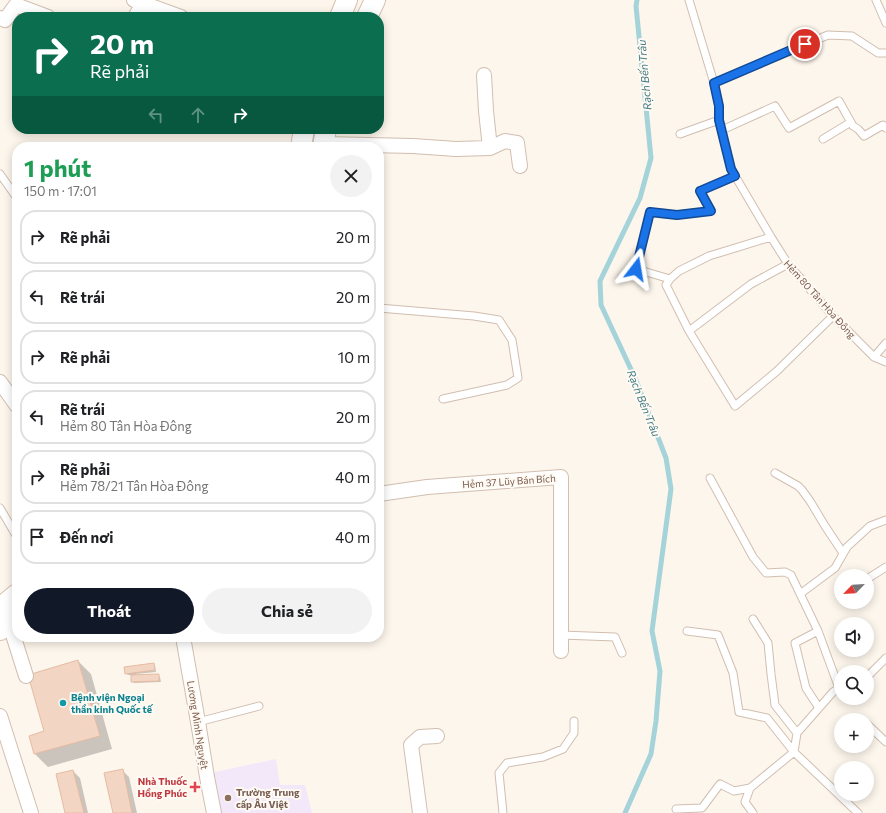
<!DOCTYPE html>
<html lang="vi">
<meta charset="utf-8">
<style>
body{margin:0;font-family:Commissioner,sans-serif;background:#f2f2f2;color:#202124;height:100vh;display:flex;flex-direction:column;font-size:15px;white-space:nowrap}
*{box-sizing:border-box;margin:0}
p{font-size:13px;color:#757577}
.icon{flex:none;width:22px;height:22px;fill:none;stroke:currentColor;stroke-width:2;stroke-linecap:round;stroke-linejoin:round}
.map{position:relative;flex:1;overflow:hidden}
.drawer{position:absolute;left:12px;top:142px;width:372px;height:500px;display:flex;flex-direction:column;background:#fff;border-radius:16px;box-shadow:0 2px 10px #0003}
.drawer>*{flex:none}
.banner{position:absolute;left:12px;top:12px;width:372px;height:122px;border-radius:16px;box-shadow:0 2px 10px #0003;background:#0b6e4f;color:#fff;overflow:hidden}
.needle{width:26px;rotate:245deg}
.buttons{position:absolute;left:834px;top:569px;display:grid;gap:8px}
.buttons a{display:grid;place-items:center;width:40px;height:40px;border-radius:50%;background:#fff;box-shadow:0 2px 10px #0003;font-size:20px}
.pin{position:absolute;display:grid;place-items:center;width:34px;height:34px;color:#fff;margin:-17px;border:2px solid #fff;border-radius:50%;box-shadow:0 1px 4px #0007}
.me{position:absolute;width:44px;margin:-22px;rotate:14deg;stroke-linejoin:round;filter:drop-shadow(0 0 3px #0008)}
.turn{display:flex;align-items:center;gap:14px;height:84px;padding:0 12px;font-size:18px}
.turn .icon{width:52px;height:52px;stroke-width:2.5}
.turn b{display:block;font-size:28px;line-height:34px}
.lanes{display:flex;align-items:center;height:38px;padding:0 12px;background:#0003;justify-content:center;gap:20px;direction:ltr}
.lanes .off{opacity:.35}
.round{display:grid;place-items:center;flex:none;width:42px;height:42px;border-radius:21px;background:#f2f2f2}
.summary{display:flex;align-items:center;justify-content:space-between;height:68px;padding:0 12px}
h1{font-size:24px;font-weight:700;line-height:30px;color:#1e9e55}
.button{display:flex;gap:8px;margin-top:auto;padding:8px 12px}
.button a{flex:1;height:46px;border-radius:24px;background:#111827;color:#fff;font-size:16px;font-weight:700;line-height:46px;text-align:center}
.button a+a{background:#f2f2f2;color:#202124}
ul{padding:0;list-style:none}
li{display:flex;align-items:center;gap:12px;height:54px;margin:0 8px 6px;padding:0 4px;border:2px solid #e0e0e0;border-radius:16px}
li div{flex:1}
li b{display:block;font-size:15px}
li em{font-style:normal}
.map>svg:first-child{display:block}
.education{fill:#f3e8fa}
.shadow{fill:#0003}
.lines{fill:none;stroke-linecap:round;stroke-linejoin:round}
.stream{stroke:#a5d3da;stroke-width:5}
.building{fill:#f3d5c3;stroke:#e6bba3}
.lane-casing{stroke:#d1beb0;stroke-width:9}
.street-casing{stroke:#d1beb0;stroke-width:16}
.secondary-casing{stroke:#d6c0b0;stroke-width:22}
.lane{stroke:#fff;stroke-width:7}
.street{stroke:#fff;stroke-width:14}
.secondary{stroke:#fff;stroke-width:20}
.route-casing{stroke:#114b97;stroke-width:10}
.route{stroke:#1a73e8;stroke-width:7}
.culture-dot{fill:#0f9aa8;stroke:#fffaf3;stroke-width:1.5}
.health-dot{fill:#e0444e;stroke:#fffaf3;stroke-width:1.5}
.education-dot{fill:#8d6e63;stroke:#fffaf3;stroke-width:1.5}
.labels{text-anchor:middle;dominant-baseline:central;stroke-width:4;stroke-linejoin:round;paint-order:stroke}
.street-label{font-size:10px;fill:#7a5c4d;stroke:#fffaf3}
.culture-label{font-size:10px;font-weight:bold;fill:#0d838f;stroke:#fffaf3;text-anchor:start}
.health-label{font-size:10px;font-weight:bold;fill:#be3a42;stroke:#fffaf3;text-anchor:end}
.education-label{font-size:10px;font-weight:bold;fill:#785e54;stroke:#fffaf3;text-anchor:start}
.water-label{font-size:11px;font-style:italic;fill:#437c86;stroke:#fffaf3}
</style>
<div class="map">
<svg width="886" height="813" viewBox="0 0 886 813">
<rect width="100%" height="100%" fill="#fdf6ec"/>
<path class="education" d="M276,759L280,785H305L312,813H215L206,774Z"/>
<path class="shadow" d="M78,661L91,674L112,749L48,767L35,754L30,736L46,732Z
M153,664L155,666L156,672L136,674V676L158,675L160,677L161,682L134,683L132,681V675H128L126,673Z
M122,770L129,777L137,813H114Z
M73,771L80,778L88,813H66Z"/>
<g class="lines">
<path class="stream" d="M625,813L651,754L656,721L660,671L652,631L671,489L666,458L635,378L601,305L600,281L640,198L651,158L636,6L637,0"/>
</g>
<path class="building" d="M78,660L100,736L34,754L29,736L44,731L28,675Z
M154,663L155,670L125,674L124,667Z
M159,674V681L131,682V675Z
M123,769L132,813H113L104,773Z
M73,770L84,813H65L56,774Z"/>
<g class="lines">
<defs>
<path id="lane" d="M689,0L714,83L719,106V120L731,169L771,237L788,264L833,316L874,357L886,362
M876,0L886,23
M714,83L828,35L852,36L878,53H886
M722,130L775,106L789,128L839,101L853,126L858,129L864,136L883,125L886,128
M680,134L719,120
M823,139L851,122
M0,174L17,198
M771,237L709,256L679,271L670,279L666,285L689,331L735,406L777,371L833,316
M670,279L636,269L650,212L677,215L711,211L700,191L735,176
M379,308L474,316L499,320L512,340L518,378L507,385L443,399
M689,331L751,284L788,264
M874,357L886,343
M775,473L798,486L802,490L810,501L825,526L843,553
M710,478L753,557L766,573L785,572L791,575L818,631L839,688
M0,508L17,537
M867,579L886,567
M800,594L835,568L847,547L870,526L886,520
M753,619L768,643L771,674L775,705L797,733
M687,631L718,635L733,673L739,712L767,718L794,752L858,813
M818,631L795,643L806,688L819,708
M561,635L615,637L622,653
M867,677L886,658
M198,722L259,706
M867,724L886,742
M750,788L745,802L753,813
M676,809L702,808L720,784L734,791L750,788L794,752L797,733L833,692L841,687
M503,813L499,773L507,763L543,757L563,749L574,733V721"/>
<path id="street" d="M134,0L181,17
M135,17L143,4
M0,18L5,20L16,5L48,17
M484,75L486,111L490,148
M324,144L413,146L456,149L490,148L505,141L517,143L520,166
M0,382L17,406
M379,494L427,487L561,477V651
M5,616L9,622L26,676
M183,637L198,722L207,777L214,813
M0,716L31,813
M420,813L411,745L420,737L437,736"/>
<path id="secondary" d="M340,17L347,0
M367,17L375,0
M301,147L304,129
M323,147L326,129
M0,608L17,594
M0,630L17,616"/>
</defs>
<use href="#lane" class="lane-casing"/>
<use href="#street" class="street-casing"/>
<use href="#secondary" class="secondary-casing"/>
<use href="#lane" class="lane"/>
<use href="#street" class="street"/>
<use href="#secondary" class="secondary"/>
</g>
<g class="lines">
<defs>
<path id="route" d="M636,269L650,212L677,215L711,211L700,191L735,176L731,169L719,120V106L714,83L805,44"/>
</defs>
<use href="#route" class="route-casing"/>
<use href="#route" class="route"/>
</g>
<circle class="culture-dot" cx="63" cy="703" r="4"/>
<path class="health-dot" d="M193 781h4v4h4v4h-4v4h-4v-4h-4v-4h4z"/>
<circle class="education-dot" cx="228" cy="798" r="4"/>
<g class="labels">
<g class="street-label">
<text transform="translate(820 299) rotate(48)">Hẻm 80 Tân Hòa Đông</text>
<text transform="translate(509 481) rotate(-4)">Hẻm 37 Lũy Bán Bích</text>
<text transform="translate(198 725) rotate(81)">Lương Minh Nguyệt</text>
</g>
<g class="culture-label">
<text x="71" y="697">Bệnh viện Ngoại<tspan x="71" dy="12">thần kinh Quốc tế</tspan></text>
</g>
<g class="health-label">
<text x="187" y="781">Nhà Thuốc<tspan x="187" dy="12">Hồng Phúc</tspan></text>
</g>
<g class="education-label">
<text x="236" y="792">Trường Trung<tspan x="236" dy="12">cấp Âu Việt</tspan></text>
</g>
<g class="water-label">
<text transform="translate(644 75) rotate(-95)">Rạch Bến Trâu</text>
<text transform="translate(644 403) rotate(68)">Rạch Bến Trâu</text>
</g>
</g>
</svg>
<div class="buttons">
<a><svg class="needle" viewBox="-14 -14 28 28"><path d="M0-13l5 13h-10z" fill="#e53935"/><path d="M0 13l5-13h-10z" fill="#757577"/></svg></a>
<a><svg class="icon" aria-label="sound" viewBox="0 0 24 24"><path d="M4 9h4l5-4v14l-5-4H4zM17 9q2 3 0 6"/></svg></a>
<a><svg class="icon" aria-label="search" viewBox="0 0 24 24"><circle cx="10" cy="10" r="6"/><path d="M15 15l6 6"/></svg></a>
<a>+</a>
<a>−</a>
</div>
<div class="pin" style="left:805px;top:44px;background:#d93025"><svg class="icon" aria-label="arrive" viewBox="0 0 24 24"><path d="M6 21V4h12l-3 4 3 4H6"/></svg></div>
<svg class="me" style="left:636px;top:269px" viewBox="-20 -20 40 40"><path d="M0-17L14 15 0 8-14 15z" fill="#1a73e8" stroke="#fff" stroke-width="4"/></svg>
<div class="banner">
<div class="turn"><svg class="icon" aria-label="right" viewBox="0 0 24 24"><path d="M7 20v-9h11M14 6l5 5-5 5"/></svg><div><b>20 m</b>Rẽ phải</div></div>
<div class="lanes"><svg class="icon off" aria-label="left" viewBox="0 0 24 24"><path d="M17 20v-9H6M10 6l-5 5 5 5"/></svg><svg class="icon off" aria-label="ahead" viewBox="0 0 24 24"><path d="M12 20V5M6 11l6-6 6 6"/></svg><svg class="icon" aria-label="right" viewBox="0 0 24 24"><path d="M7 20v-9h11M14 6l5 5-5 5"/></svg></div>
</div>
<section class="drawer">
<div class="summary"><div><h1>1 phút</h1><p>150 m · 17:01</p></div><a class="round"><svg class="icon" aria-label="close" viewBox="0 0 24 24"><path d="M6 6l12 12M18 6L6 18"/></svg></a></div>
<ul>
<li><svg class="icon" aria-label="right" viewBox="0 0 24 24"><path d="M7 20v-9h11M14 6l5 5-5 5"/></svg><div><b>Rẽ phải</b></div><em>20 m</em></li>
<li><svg class="icon" aria-label="left" viewBox="0 0 24 24"><path d="M17 20v-9H6M10 6l-5 5 5 5"/></svg><div><b>Rẽ trái</b></div><em>20 m</em></li>
<li><svg class="icon" aria-label="right" viewBox="0 0 24 24"><path d="M7 20v-9h11M14 6l5 5-5 5"/></svg><div><b>Rẽ phải</b></div><em>10 m</em></li>
<li><svg class="icon" aria-label="left" viewBox="0 0 24 24"><path d="M17 20v-9H6M10 6l-5 5 5 5"/></svg><div><b>Rẽ trái</b><p>Hẻm 80 Tân Hòa Đông</p></div><em>20 m</em></li>
<li><svg class="icon" aria-label="right" viewBox="0 0 24 24"><path d="M7 20v-9h11M14 6l5 5-5 5"/></svg><div><b>Rẽ phải</b><p>Hẻm 78/21 Tân Hòa Đông</p></div><em>40 m</em></li>
<li><svg class="icon" aria-label="arrive" viewBox="0 0 24 24"><path d="M6 21V4h12l-3 4 3 4H6"/></svg><div><b>Đến nơi</b></div><em>40 m</em></li>
</ul>
<div class="button"><a>Thoát</a><a>Chia sẻ</a></div>
</section>
</div>
